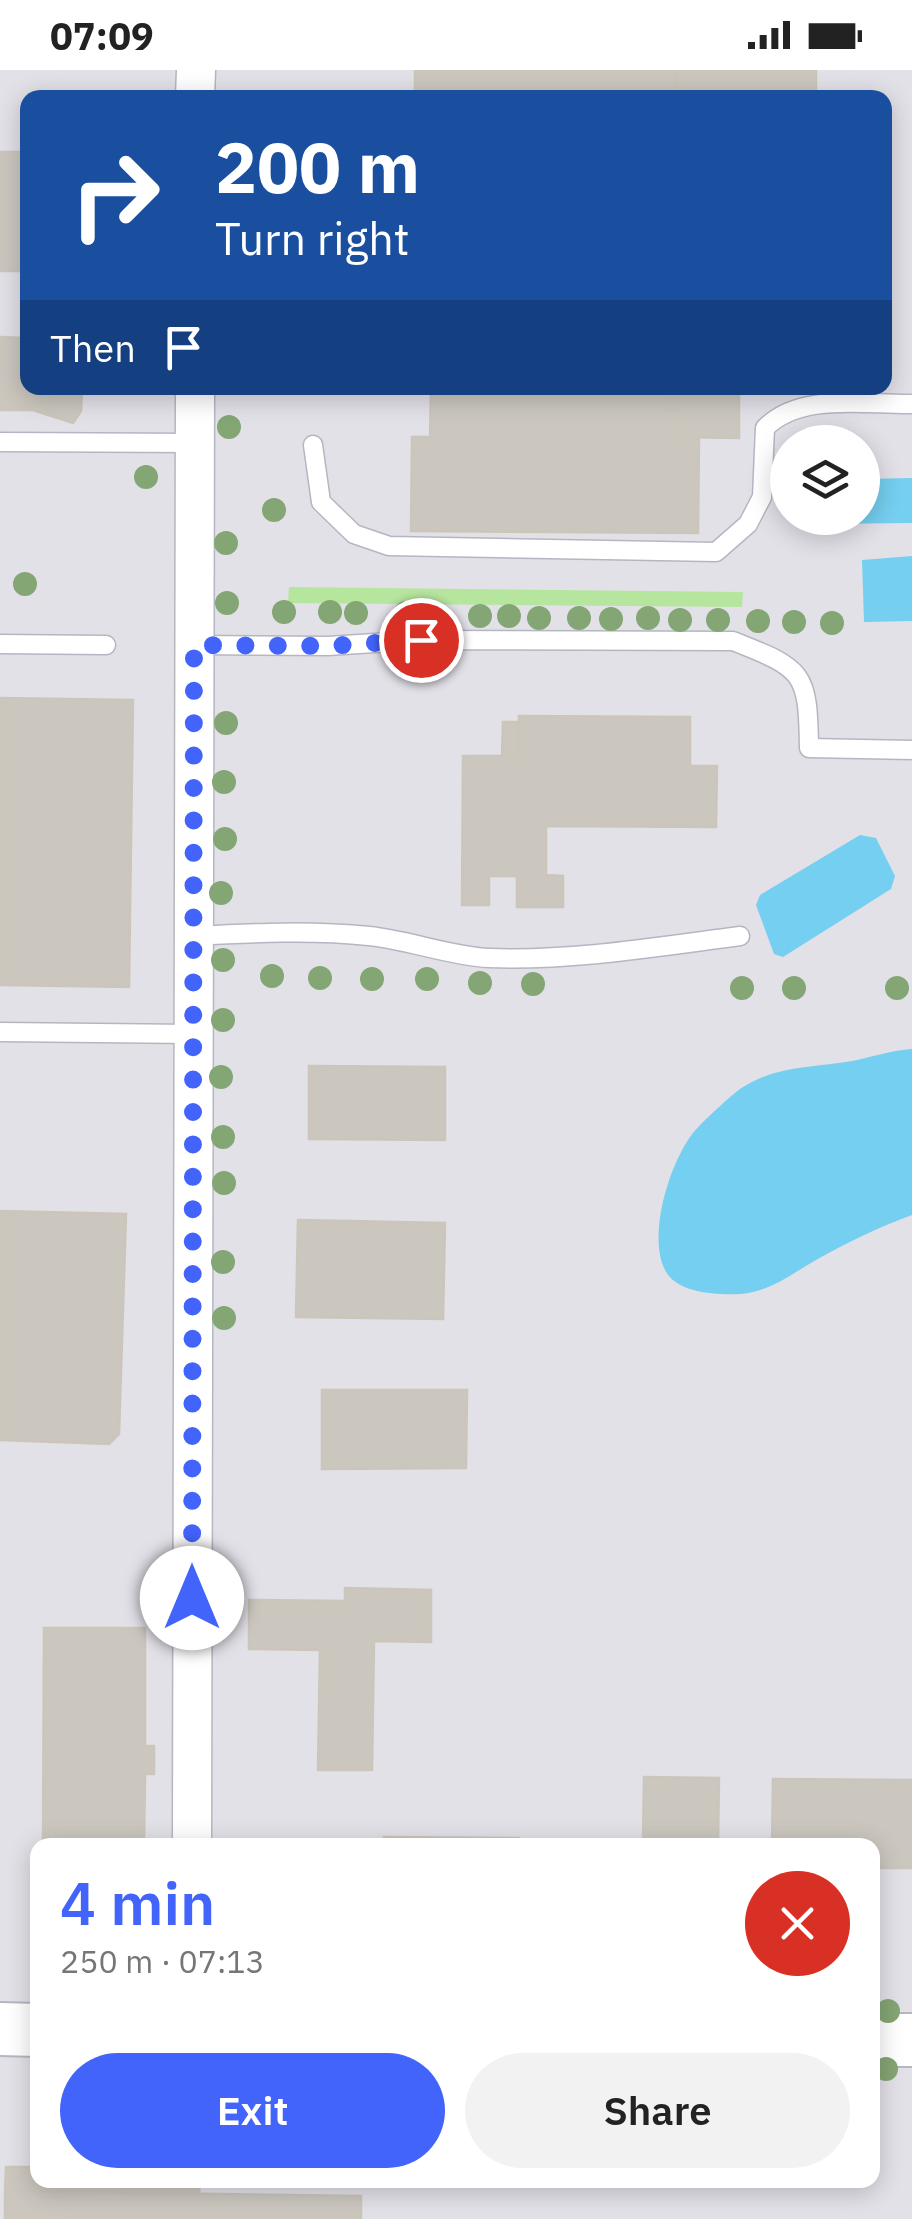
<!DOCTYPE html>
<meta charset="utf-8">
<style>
body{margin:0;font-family:"IBM Plex Sans",sans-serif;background:#f2f2f2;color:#222;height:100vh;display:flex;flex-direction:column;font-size:38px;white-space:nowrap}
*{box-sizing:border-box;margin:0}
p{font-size:32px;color:#767676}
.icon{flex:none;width:55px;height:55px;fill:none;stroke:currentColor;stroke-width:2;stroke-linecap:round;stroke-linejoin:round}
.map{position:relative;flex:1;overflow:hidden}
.details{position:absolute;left:30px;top:1768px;width:850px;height:350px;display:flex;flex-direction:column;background:#fff;border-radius:20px;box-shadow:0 5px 25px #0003}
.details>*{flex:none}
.banner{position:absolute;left:20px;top:20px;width:872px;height:305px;border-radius:20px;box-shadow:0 5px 25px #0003;background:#1a4fa0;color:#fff;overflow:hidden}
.buttons{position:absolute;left:770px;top:355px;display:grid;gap:20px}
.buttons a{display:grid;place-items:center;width:110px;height:110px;border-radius:50%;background:#fff;box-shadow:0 5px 25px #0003;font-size:50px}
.pin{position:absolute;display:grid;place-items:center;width:85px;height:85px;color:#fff;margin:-42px;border:5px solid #fff;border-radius:50%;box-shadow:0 2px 10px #0007}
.me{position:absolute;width:110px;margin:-55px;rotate:0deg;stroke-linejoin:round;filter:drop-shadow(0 0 8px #0008)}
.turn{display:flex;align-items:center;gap:35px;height:210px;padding:0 30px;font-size:45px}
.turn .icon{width:130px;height:130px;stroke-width:2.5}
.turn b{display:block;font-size:70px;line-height:85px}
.then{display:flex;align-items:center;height:95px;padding:0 30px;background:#0003;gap:20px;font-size:38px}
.round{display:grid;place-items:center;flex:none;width:105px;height:105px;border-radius:52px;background:#f2f2f2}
.summary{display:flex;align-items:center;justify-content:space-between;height:170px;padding:0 30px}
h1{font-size:60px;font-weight:600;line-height:75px;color:#4264fb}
.action{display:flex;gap:20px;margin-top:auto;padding:20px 30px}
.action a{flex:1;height:115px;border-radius:60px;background:#4264fb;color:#fff;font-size:40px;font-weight:600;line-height:115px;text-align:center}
.action a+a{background:#f2f2f2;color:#222}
.status{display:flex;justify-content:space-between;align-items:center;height:70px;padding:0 50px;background:#fff;direction:ltr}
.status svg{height:28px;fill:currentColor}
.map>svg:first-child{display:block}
.industrial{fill:#e3e1e8;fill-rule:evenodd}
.green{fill:#b6e59e}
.water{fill:#75cff0}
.building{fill:#cbc7bf;stroke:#cbc5ba;stroke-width:2.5}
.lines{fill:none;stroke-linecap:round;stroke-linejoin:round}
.lane-casing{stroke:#b4b7c1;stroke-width:21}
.street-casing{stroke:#b4b7c1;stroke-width:41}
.secondary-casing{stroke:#b4b7c1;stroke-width:56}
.lane{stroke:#fff;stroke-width:18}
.street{stroke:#fff;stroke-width:38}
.secondary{stroke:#fff;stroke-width:52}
.tree{fill:#84a574}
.route{stroke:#4264fb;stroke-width:18;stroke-dasharray:0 32.4}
</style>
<div class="status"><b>07:09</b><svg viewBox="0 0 49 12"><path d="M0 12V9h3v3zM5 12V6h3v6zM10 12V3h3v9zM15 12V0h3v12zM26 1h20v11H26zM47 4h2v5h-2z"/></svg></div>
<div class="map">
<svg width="912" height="2149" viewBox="0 0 912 2149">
<rect width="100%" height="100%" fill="#efe9e1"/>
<path class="industrial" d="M0,0H912V2149H0ZM28,28H885V318H28ZM788,372H862V448H788ZM38,1775H872V2110H38Z"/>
<path class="green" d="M289,517L743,522L742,537L288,533Z"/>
<path class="water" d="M912,408V453L822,454V448H862L863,409Z
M912,486V551L864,552L862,490Z
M860,765L876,768L895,806L891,819L783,887L774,884L756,835L760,825Z
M912,979V1145C879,1157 846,1173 816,1190C790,1205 771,1221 741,1224C718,1225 677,1224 665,1200C647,1165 670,1092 693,1063C701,1053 732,1024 743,1017C777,995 814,998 852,991C872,987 892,980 912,979Z"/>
<path class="building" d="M415,0H676L675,28H415Z
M676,0H816V28H675Z
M0,82H28V201H0Z
M0,267L28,268V318H82L81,341L73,353L33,340H0Z
M431,318H672V367H699L698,463L411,461L412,367H430Z
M672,318H739V368L672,367Z
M0,628L133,630L129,917L0,915Z
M519,646L690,647V696H717L716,757L546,756V805L563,806V837H517V806H489V835H462L463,686H518Z
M503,652H519L518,686H502Z
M309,996L445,997V1070L309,1069Z
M0,1141L126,1144L119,1364L109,1374L0,1370Z
M298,1150L445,1153L443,1249L296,1247Z
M322,1320H467L466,1398L322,1399Z
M345,1518L431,1520V1572L374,1571L372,1700H318L320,1580L249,1579V1530L345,1531Z
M44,1558H145V1676H154V1704H145L144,1775H43Z
M644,1707L719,1708L718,1775H643Z
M773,1709L912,1710V1798H872V1775H772Z
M384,1767L519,1768V1775H384Z
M6,2097H38V2110H200L199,2124L5,2121Z
M5,2121L361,2126V2149H5Z"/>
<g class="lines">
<defs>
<path id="lane" d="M0,372L195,373
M313,375L321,432L354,464L389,476L716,482L748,454L762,427L765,358C801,322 865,335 912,334
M0,574L106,575
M194,575L328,576L421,570L733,571C804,599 808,602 809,678L912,680
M194,866C252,863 311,860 369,866C409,870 449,886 489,888C573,891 656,877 740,866
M0,962L193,964"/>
<path id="street" d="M195,28L196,0
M192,1775L195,318"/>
<path id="secondary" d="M0,1959L38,1960
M872,1970H912"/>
</defs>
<use href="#lane" class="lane-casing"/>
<use href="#street" class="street-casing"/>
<use href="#secondary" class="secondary-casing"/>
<use href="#lane" class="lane"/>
<use href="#street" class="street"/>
<use href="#secondary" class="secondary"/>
</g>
<g class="tree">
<circle cx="229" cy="357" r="12"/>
<circle cx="146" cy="407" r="12"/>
<circle cx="274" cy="440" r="12"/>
<circle cx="226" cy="473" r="12"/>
<circle cx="25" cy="514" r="12"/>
<circle cx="227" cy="533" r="12"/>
<circle cx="284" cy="542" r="12"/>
<circle cx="330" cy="542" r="12"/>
<circle cx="356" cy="543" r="12"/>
<circle cx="406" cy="543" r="12"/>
<circle cx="434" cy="545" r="12"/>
<circle cx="480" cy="546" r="12"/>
<circle cx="509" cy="546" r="12"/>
<circle cx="539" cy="548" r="12"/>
<circle cx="579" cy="548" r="12"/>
<circle cx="648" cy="548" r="12"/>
<circle cx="611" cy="549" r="12"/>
<circle cx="680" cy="550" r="12"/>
<circle cx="718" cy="550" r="12"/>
<circle cx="758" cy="551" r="12"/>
<circle cx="794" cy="552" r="12"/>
<circle cx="832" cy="553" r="12"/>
<circle cx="226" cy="653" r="12"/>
<circle cx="224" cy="712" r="12"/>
<circle cx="225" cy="769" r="12"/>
<circle cx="221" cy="823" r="12"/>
<circle cx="223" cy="890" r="12"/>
<circle cx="272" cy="906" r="12"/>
<circle cx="320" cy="908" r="12"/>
<circle cx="372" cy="909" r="12"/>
<circle cx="427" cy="909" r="12"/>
<circle cx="480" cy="913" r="12"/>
<circle cx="533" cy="914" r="12"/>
<circle cx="742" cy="918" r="12"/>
<circle cx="794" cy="918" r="12"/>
<circle cx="897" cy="918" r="12"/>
<circle cx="223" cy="950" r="12"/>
<circle cx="221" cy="1007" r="12"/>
<circle cx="223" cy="1067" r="12"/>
<circle cx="224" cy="1113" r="12"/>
<circle cx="223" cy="1192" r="12"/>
<circle cx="224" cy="1248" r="12"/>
<circle cx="888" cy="1941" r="12"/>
<circle cx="886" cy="1999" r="12"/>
</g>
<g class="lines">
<path class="route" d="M192,1528L194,575L328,576L421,570"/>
</g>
</svg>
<div class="buttons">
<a><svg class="icon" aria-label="layers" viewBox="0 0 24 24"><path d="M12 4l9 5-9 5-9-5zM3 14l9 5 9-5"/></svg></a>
</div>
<div class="pin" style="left:421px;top:570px;background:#d93025"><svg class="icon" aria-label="arrive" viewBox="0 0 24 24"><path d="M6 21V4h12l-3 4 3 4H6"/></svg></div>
<svg class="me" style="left:192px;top:1528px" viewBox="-20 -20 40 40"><circle r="19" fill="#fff"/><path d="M0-13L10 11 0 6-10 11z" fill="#4264fb"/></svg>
<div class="banner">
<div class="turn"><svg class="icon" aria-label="right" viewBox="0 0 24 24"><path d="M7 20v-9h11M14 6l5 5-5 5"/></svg><div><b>200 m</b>Turn right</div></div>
<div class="then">Then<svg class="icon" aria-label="arrive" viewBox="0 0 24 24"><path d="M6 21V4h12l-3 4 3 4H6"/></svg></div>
</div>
<section class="details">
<div class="summary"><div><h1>4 min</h1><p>250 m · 07:13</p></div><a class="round" style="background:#d93025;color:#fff"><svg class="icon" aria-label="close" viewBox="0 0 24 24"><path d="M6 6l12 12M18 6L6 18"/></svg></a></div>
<div class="action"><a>Exit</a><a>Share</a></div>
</section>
</div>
